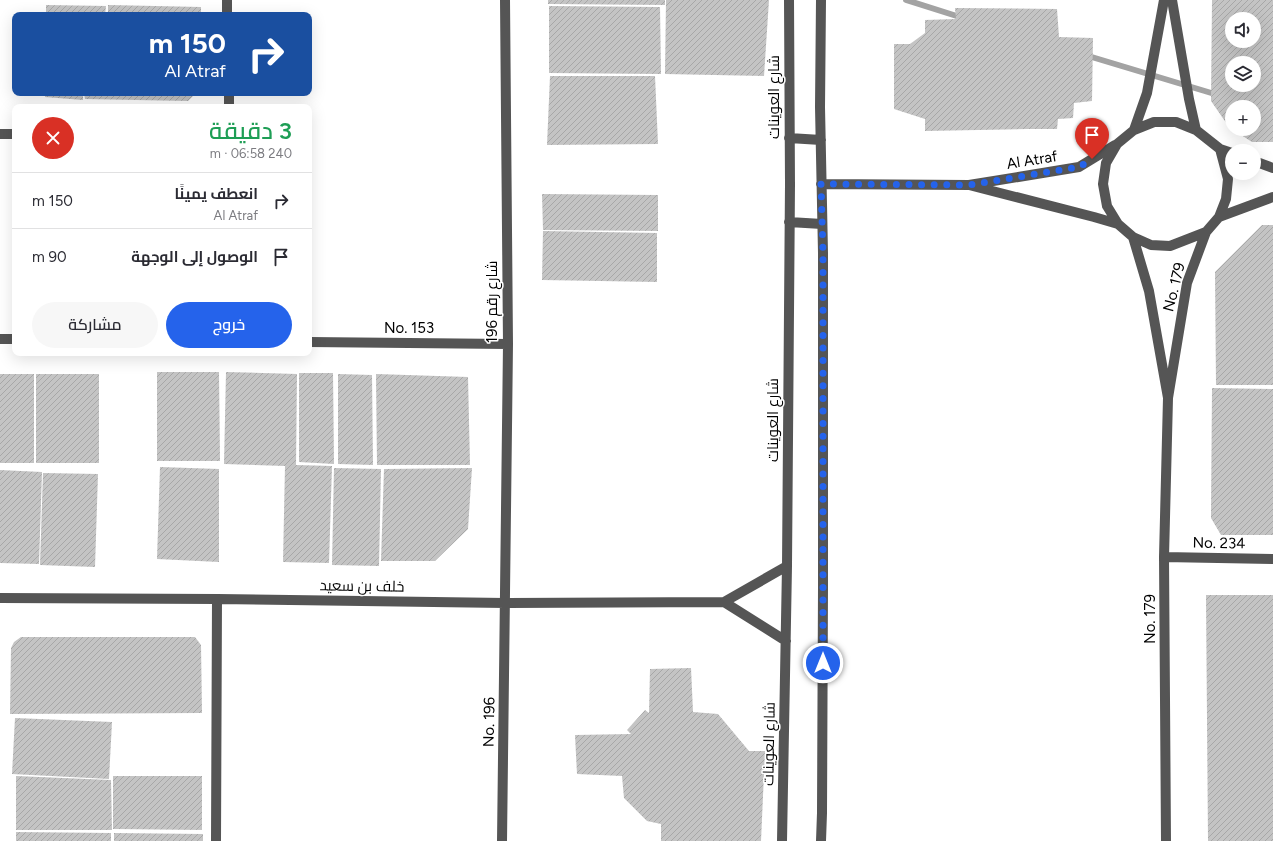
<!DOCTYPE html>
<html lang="ar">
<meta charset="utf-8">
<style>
body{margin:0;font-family:Figtree,Cairo,sans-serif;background:#f7f7f7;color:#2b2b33;direction:rtl;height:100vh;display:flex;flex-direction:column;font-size:15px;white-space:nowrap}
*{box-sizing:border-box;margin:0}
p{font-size:13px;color:#7c7c81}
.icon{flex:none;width:22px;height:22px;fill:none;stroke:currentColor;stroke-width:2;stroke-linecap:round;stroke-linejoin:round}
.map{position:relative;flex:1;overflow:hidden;direction:ltr}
.drawer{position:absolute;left:12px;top:104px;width:300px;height:252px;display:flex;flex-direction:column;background:#fff;border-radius:8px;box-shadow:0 4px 16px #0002;direction:rtl}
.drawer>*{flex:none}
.guide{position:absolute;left:12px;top:12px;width:300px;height:84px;border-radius:8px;box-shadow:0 4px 16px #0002;direction:rtl;background:#1a4fa0;color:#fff;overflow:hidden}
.buttons{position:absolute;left:1225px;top:12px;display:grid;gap:8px}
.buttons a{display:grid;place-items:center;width:36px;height:36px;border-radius:50%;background:#fff;box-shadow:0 4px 16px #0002;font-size:20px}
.pin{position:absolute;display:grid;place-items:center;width:34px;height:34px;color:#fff;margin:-41px -17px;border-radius:50% 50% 50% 0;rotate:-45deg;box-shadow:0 0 4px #0007}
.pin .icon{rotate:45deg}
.me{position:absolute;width:44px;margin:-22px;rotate:0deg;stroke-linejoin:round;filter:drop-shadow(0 0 3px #0008)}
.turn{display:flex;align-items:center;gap:14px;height:84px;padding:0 20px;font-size:18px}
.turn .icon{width:52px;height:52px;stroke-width:2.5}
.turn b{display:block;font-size:28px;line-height:34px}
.round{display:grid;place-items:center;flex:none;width:42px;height:42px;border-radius:21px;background:#f7f7f7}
.summary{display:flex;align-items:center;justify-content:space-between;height:68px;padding:0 20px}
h1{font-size:24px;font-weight:600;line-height:30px;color:#1e9e55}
.cta{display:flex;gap:8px;margin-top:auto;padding:8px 20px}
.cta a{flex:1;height:46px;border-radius:24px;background:#2563eb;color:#fff;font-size:16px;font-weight:600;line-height:46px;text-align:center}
.cta a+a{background:#f7f7f7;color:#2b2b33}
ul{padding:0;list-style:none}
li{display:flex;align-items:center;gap:12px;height:56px;padding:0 20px;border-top:1px solid #e1e1e2}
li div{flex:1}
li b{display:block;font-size:15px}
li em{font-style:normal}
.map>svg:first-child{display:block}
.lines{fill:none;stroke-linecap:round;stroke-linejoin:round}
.stream{stroke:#a3a3a3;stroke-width:6}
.building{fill:url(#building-hatch);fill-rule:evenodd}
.minor{stroke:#555;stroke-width:10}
.route{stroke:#2563eb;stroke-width:7;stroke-dasharray:0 12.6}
.labels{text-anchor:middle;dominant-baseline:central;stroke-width:3;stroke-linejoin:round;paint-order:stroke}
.street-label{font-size:15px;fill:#000;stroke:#fff}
</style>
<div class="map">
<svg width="1273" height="841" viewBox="0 0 1273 841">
<defs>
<pattern id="building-hatch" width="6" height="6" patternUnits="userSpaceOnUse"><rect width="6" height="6" fill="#c4c4c4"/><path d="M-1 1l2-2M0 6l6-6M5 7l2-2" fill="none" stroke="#a7a7a7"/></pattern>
</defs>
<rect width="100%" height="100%" fill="#fff"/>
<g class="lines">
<path class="stream" d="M906,0L963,18
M1085,55L1218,95"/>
</g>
<path class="building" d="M548,0H665V5L548,4Z
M666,0H769L764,76L665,74Z
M1212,0H1273V142H1252L1229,127L1211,101ZM1232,19H1254V41H1232ZM1232,63H1254V85H1232ZM1232,107H1254V129H1232Z
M46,5L106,6L105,15H46Z
M108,5L201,7V15H108Z
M549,6L660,7L661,74L549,73Z
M955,8L1057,9L1059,37L1093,38L1092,101L1074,103L1073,118L1058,119L1057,129H1027L925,131V119L894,109V44H910L925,33V20L956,19Z
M550,76H655L658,144L547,145Z
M45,93H83V100L45,97Z
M84,93H196L188,101L85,99Z
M542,194L658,195V231L543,230Z
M1262,225H1273V385H1216L1215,272Z
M543,231L657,233V282L542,280Z
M157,372H219L220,461H157Z
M226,372L297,374L296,465L332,466L329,563L283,562L285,466L224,464Z
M299,373H333L334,464L299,462Z
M0,374H34V463H0Z
M36,374H99V463H36Z
M338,374L372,375L373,465L338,464Z
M376,374L468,377L470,465H377Z
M1212,388L1273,389V535H1221L1211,518Z
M160,467L219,469V562L157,559Z
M334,468L381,469L379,566L332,565Z
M472,468L468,529L435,561H381L384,469Z
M0,470L42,472L39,564L0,563Z
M43,473L98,474L95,567L40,565Z
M1206,595H1273V841H1208Z
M21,637H195L201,645L202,713L10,714L11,648L14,642Z
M691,668L693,712L718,714L749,751H765L761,841H661V824L647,821L624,798L622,776L577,774L575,735L631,734L627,730L645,710L649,713L650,669Z
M15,718L112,722L109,779L12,774Z
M16,776L111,780L112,830H16Z
M113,776H202V830L113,829Z
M16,832L111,833V841H16Z
M114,833L203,834V841H114Z"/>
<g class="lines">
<path class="minor" d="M227,0V15
M821,0L820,107L823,253V588L822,813L821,841
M1172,0L1189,99L1196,130
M229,93V107
M1154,122H1176L1196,130L1220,149L1228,179L1226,199L1219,217L1206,232L1170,246L1151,245L1133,237L1118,224L1107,206L1103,184L1106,163L1117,144L1134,130Z
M1134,130L1147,93L1164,0
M0,134H15
M789,138L821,140
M1115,145L1079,167L969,185L1094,217L1118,224
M1220,149L1232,153
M1254,161L1273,168
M821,184L969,185
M1219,217L1273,197
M789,222L822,224
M1133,237L1149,291L1168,398L1187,283L1206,232
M0,339H15
M309,342L508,344
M1164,557L1273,559
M0,598L217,599L505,603L724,602L787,566
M724,602L786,641
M216,841L217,599
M502,841L508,344L505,0
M782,841L787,566L790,184L789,0
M1166,841L1164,557L1168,398"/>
</g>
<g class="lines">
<path class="route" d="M823,663V253L821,184L969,185L1079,167L1092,159"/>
</g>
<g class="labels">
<g class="street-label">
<text transform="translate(774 97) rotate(-90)">شارع العوينات</text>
<text transform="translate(1032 160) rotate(-9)">Al Atraf</text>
<text transform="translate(1174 287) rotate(-76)">No. 179</text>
<text transform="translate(492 302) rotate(-90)">شارع رقم 196</text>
<text x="409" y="328">No. 153</text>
<text transform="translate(773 420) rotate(-90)">شارع العوينات</text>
<text transform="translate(1219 543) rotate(1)">No. 234</text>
<text transform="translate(362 586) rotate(1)">خلف بن سعيد</text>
<text transform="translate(1150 619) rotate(-90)">No. 179</text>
<text transform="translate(489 722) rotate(-89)">No. 196</text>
<text transform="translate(769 744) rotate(-89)">شارع العوينات</text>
</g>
</g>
</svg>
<div class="buttons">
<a><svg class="icon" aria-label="sound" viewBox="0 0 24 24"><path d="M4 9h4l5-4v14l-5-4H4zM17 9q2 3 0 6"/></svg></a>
<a><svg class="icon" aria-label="layers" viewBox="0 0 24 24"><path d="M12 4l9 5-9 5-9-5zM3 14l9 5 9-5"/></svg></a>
<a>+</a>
<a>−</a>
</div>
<div class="pin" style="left:1092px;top:159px;background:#d93025"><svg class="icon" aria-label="arrive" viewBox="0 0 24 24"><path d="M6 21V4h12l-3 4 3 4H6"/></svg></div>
<svg class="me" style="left:823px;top:663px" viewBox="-20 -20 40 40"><circle r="17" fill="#2563eb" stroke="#fff" stroke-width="3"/><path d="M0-11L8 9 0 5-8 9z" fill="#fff"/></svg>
<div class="guide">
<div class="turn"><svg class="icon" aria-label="right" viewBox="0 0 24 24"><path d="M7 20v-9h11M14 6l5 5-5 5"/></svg><div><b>150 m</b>Al Atraf</div></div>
</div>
<section class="drawer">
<div class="summary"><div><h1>3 دقيقة</h1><p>240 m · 06:58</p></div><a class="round" style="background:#d93025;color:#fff"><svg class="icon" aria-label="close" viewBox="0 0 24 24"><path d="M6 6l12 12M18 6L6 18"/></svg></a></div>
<ul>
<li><svg class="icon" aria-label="right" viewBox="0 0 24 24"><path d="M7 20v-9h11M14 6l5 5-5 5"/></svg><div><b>انعطف يمينًا</b><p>Al Atraf</p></div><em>150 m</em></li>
<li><svg class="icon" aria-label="arrive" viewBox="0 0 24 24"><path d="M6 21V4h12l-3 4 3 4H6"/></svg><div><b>الوصول إلى الوجهة</b></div><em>90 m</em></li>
</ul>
<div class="cta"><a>خروج</a><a>مشاركة</a></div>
</section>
</div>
